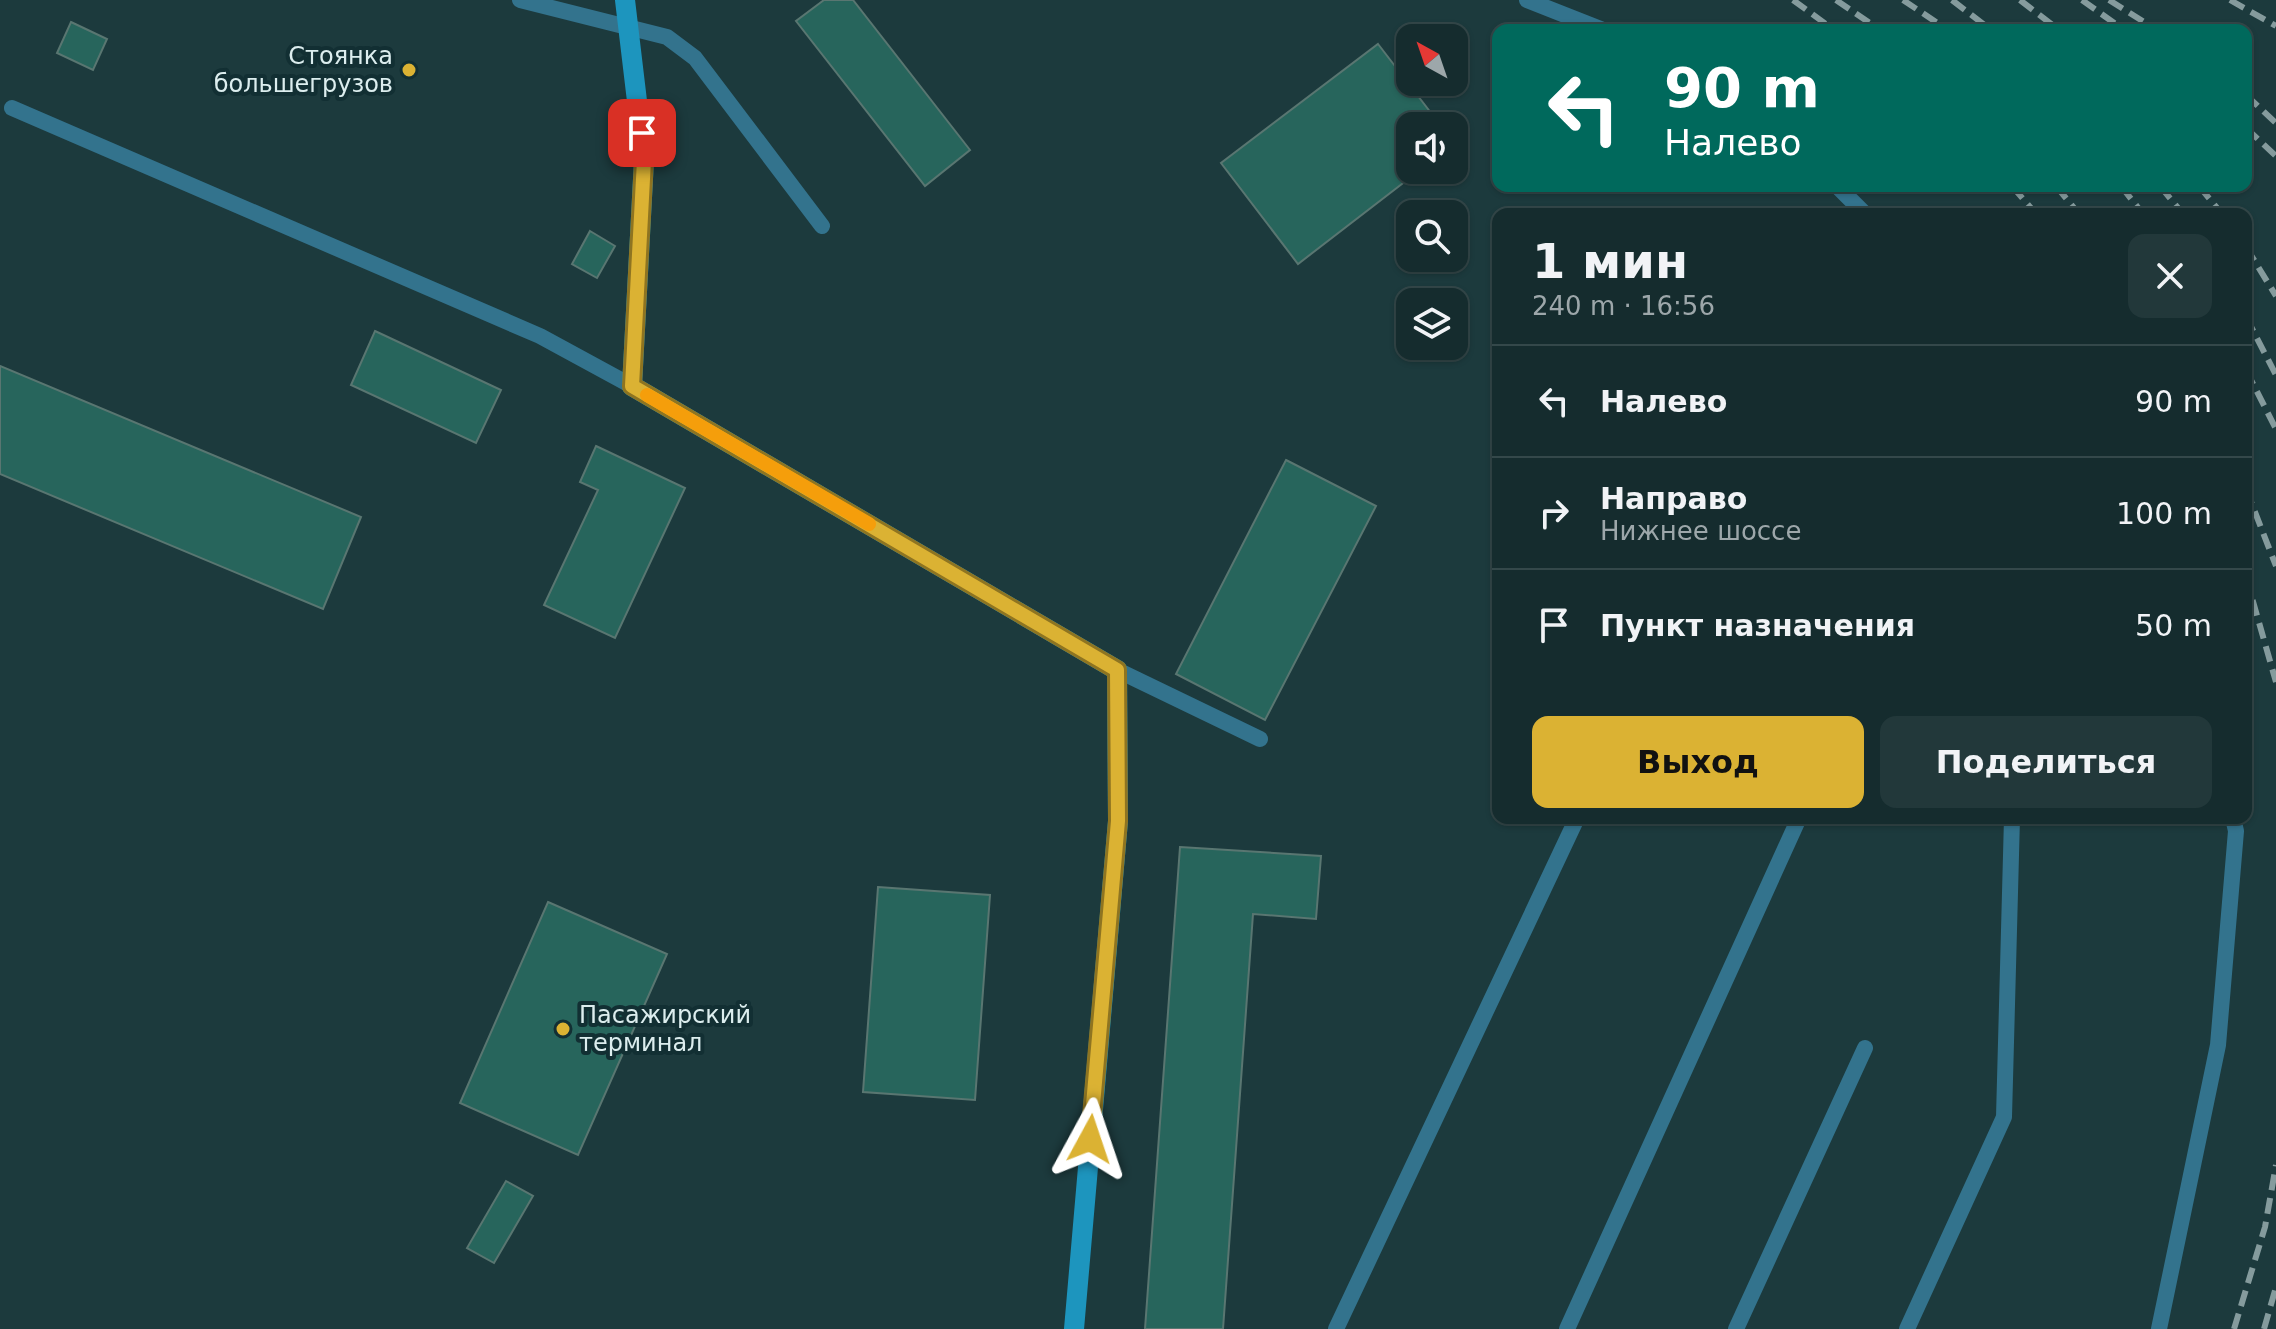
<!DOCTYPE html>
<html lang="ru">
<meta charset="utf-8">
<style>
body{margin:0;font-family:"DejaVu Sans",sans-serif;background:#22383a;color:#f1f3f6;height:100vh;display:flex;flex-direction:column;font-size:30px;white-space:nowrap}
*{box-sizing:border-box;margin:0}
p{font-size:26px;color:#9da7aa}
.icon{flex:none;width:44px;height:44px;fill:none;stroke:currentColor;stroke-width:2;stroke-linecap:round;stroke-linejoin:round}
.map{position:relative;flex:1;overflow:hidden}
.side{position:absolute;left:1492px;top:208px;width:760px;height:616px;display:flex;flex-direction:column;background:#152c2e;border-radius:16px;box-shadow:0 2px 6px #0004,0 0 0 2px #34484a}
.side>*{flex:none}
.guide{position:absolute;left:1492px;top:24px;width:760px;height:168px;border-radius:16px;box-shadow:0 2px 6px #0004,0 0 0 2px #34484a;background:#00695c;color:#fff;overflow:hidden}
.needle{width:52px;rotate:320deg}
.buttons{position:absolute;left:1396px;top:24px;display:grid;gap:16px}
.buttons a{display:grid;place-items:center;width:72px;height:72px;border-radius:16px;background:#152c2e;box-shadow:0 2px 6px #0004,0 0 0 2px #34484a;font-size:40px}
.pin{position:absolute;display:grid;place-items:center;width:68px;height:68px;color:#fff;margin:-34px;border-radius:16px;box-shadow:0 4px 12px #0006}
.me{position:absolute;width:88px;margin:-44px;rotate:5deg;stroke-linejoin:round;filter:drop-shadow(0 0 6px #0008)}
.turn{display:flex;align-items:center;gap:28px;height:168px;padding:0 40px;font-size:36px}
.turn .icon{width:104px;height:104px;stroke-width:2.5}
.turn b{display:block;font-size:56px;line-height:68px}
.round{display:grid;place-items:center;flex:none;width:84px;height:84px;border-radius:16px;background:#22383a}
.head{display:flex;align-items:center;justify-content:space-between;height:136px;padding:0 40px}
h1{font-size:48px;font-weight:600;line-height:60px}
.action{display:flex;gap:16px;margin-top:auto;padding:16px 40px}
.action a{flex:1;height:92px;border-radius:16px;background:#dbb233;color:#111;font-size:32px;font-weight:600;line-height:92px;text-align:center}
.action a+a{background:#22383a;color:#f1f3f6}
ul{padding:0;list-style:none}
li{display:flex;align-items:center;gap:24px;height:112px;padding:0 40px;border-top:2px solid #34484a}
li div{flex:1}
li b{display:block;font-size:30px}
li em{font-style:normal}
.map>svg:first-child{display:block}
.building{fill:#27655c;stroke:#597671;stroke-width:2}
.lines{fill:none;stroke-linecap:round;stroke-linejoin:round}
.lane{stroke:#33738d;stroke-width:16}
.secondary{stroke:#1d95be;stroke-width:20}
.rail{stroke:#859b9d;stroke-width:6;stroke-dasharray:16 8;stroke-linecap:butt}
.route-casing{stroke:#8e7421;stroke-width:20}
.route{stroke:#dbb233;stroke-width:14}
.slow{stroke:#f59e0b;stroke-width:14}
.poi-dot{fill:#dbb233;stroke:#122f33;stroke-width:3}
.labels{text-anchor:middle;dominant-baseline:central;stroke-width:8;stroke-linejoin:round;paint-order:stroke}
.poi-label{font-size:24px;fill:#dcedee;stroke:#122f33;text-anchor:end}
</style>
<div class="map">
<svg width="2276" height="1329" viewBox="0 0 2276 1329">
<rect width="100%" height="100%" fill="#1c3a3d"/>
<path class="building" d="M824,0H853L970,150L925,186L796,21Z
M71,22L107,39L93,70L57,53Z
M1378,44L1441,126H1410V170H1420L1298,264L1221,163Z
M590,231L615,246L597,278L572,264Z
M375,331L501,390L476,443L351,385Z
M0,366L361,517L323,609L0,474Z
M596,446L685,488L615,638L544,605L598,490L580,482Z
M1286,460L1376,506L1265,720L1176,674Z
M1180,847L1321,856L1316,919L1253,914L1223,1329H1145Z
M878,887L990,895L975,1100L863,1092Z
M548,902L667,954L578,1155L460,1103Z
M506,1181L533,1196L494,1263L467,1248Z"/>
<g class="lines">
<path class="lane" d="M520,0L667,37L695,58L822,226
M1527,0L1603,30
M12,108L540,336L632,386
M1837,186L1865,214
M1117,670L1260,739
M1336,1329L1577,818
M1567,1329L1799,818
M1736,1329L1865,1048
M1907,1329L2004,1117L2012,818
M2159,1329L2218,1045L2236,831L2233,818"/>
<path class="secondary" d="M625,0L644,160L632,386L1117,670L1118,821L1074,1329"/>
<path class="rail" d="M1793,0L1834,30
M1836,0L1880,30
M1903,0L1948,30
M1952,0L1991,30
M2020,0L2059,30
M2082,0L2124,30
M2109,0L2157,30
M2230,0L2276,26
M2246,95L2276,123
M2246,128L2276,156
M2012,186L2036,214
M2056,186L2079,214
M2121,186L2143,214
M2160,186L2183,214
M2199,186L2222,214
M2246,247L2276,296
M2246,317L2276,375
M2246,370L2276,429
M2246,489L2276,566
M2246,577L2276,682
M2234,1329L2265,1227L2276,1165
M2264,1329L2276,1287"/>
</g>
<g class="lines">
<defs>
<path id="route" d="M642,133L644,160L632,386L1117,670L1118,821L1090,1139"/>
</defs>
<use href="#route" class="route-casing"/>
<use href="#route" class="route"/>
<path class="slow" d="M647,395L869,524"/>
</g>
<g class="poi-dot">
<circle cx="409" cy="70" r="8"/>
<circle cx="563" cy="1029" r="8"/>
</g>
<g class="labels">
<g class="poi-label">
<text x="393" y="56">Стоянка<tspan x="393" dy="28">большегрузов</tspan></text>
<text x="579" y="1015" text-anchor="start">Пасажирский<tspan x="579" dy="28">терминал</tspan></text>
</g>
</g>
</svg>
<div class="buttons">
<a><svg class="needle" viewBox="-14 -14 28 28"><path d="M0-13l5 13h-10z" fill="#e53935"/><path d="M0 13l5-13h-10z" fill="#9da7aa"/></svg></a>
<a><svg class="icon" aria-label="sound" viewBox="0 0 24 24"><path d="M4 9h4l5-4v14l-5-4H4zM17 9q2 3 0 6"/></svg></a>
<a><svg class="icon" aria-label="search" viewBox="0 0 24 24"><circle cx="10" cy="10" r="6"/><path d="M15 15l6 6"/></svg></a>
<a><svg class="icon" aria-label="layers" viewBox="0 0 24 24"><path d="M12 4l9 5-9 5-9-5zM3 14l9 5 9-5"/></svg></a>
</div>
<div class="pin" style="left:642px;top:133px;background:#d93025"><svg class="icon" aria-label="arrive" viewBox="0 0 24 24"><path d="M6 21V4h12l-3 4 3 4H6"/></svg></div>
<svg class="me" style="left:1090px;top:1139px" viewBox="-20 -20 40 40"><path d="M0-17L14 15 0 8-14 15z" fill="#dbb233" stroke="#fff" stroke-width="4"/></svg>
<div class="guide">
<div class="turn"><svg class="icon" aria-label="left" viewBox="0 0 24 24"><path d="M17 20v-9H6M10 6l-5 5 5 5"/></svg><div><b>90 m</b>Налево</div></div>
</div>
<section class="side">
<div class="head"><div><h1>1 мин</h1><p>240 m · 16:56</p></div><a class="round"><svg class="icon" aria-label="close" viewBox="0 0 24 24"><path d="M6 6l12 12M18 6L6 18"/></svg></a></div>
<ul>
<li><svg class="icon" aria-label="left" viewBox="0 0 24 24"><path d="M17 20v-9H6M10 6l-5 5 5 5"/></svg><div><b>Налево</b></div><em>90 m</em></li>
<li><svg class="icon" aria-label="right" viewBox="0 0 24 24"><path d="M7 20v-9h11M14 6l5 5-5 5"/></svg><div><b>Направо</b><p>Нижнее шоссе</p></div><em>100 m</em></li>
<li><svg class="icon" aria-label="arrive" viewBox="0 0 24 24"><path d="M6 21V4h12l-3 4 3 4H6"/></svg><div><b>Пункт назначения</b></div><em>50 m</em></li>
</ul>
<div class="action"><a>Выход</a><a>Поделиться</a></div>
</section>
</div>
